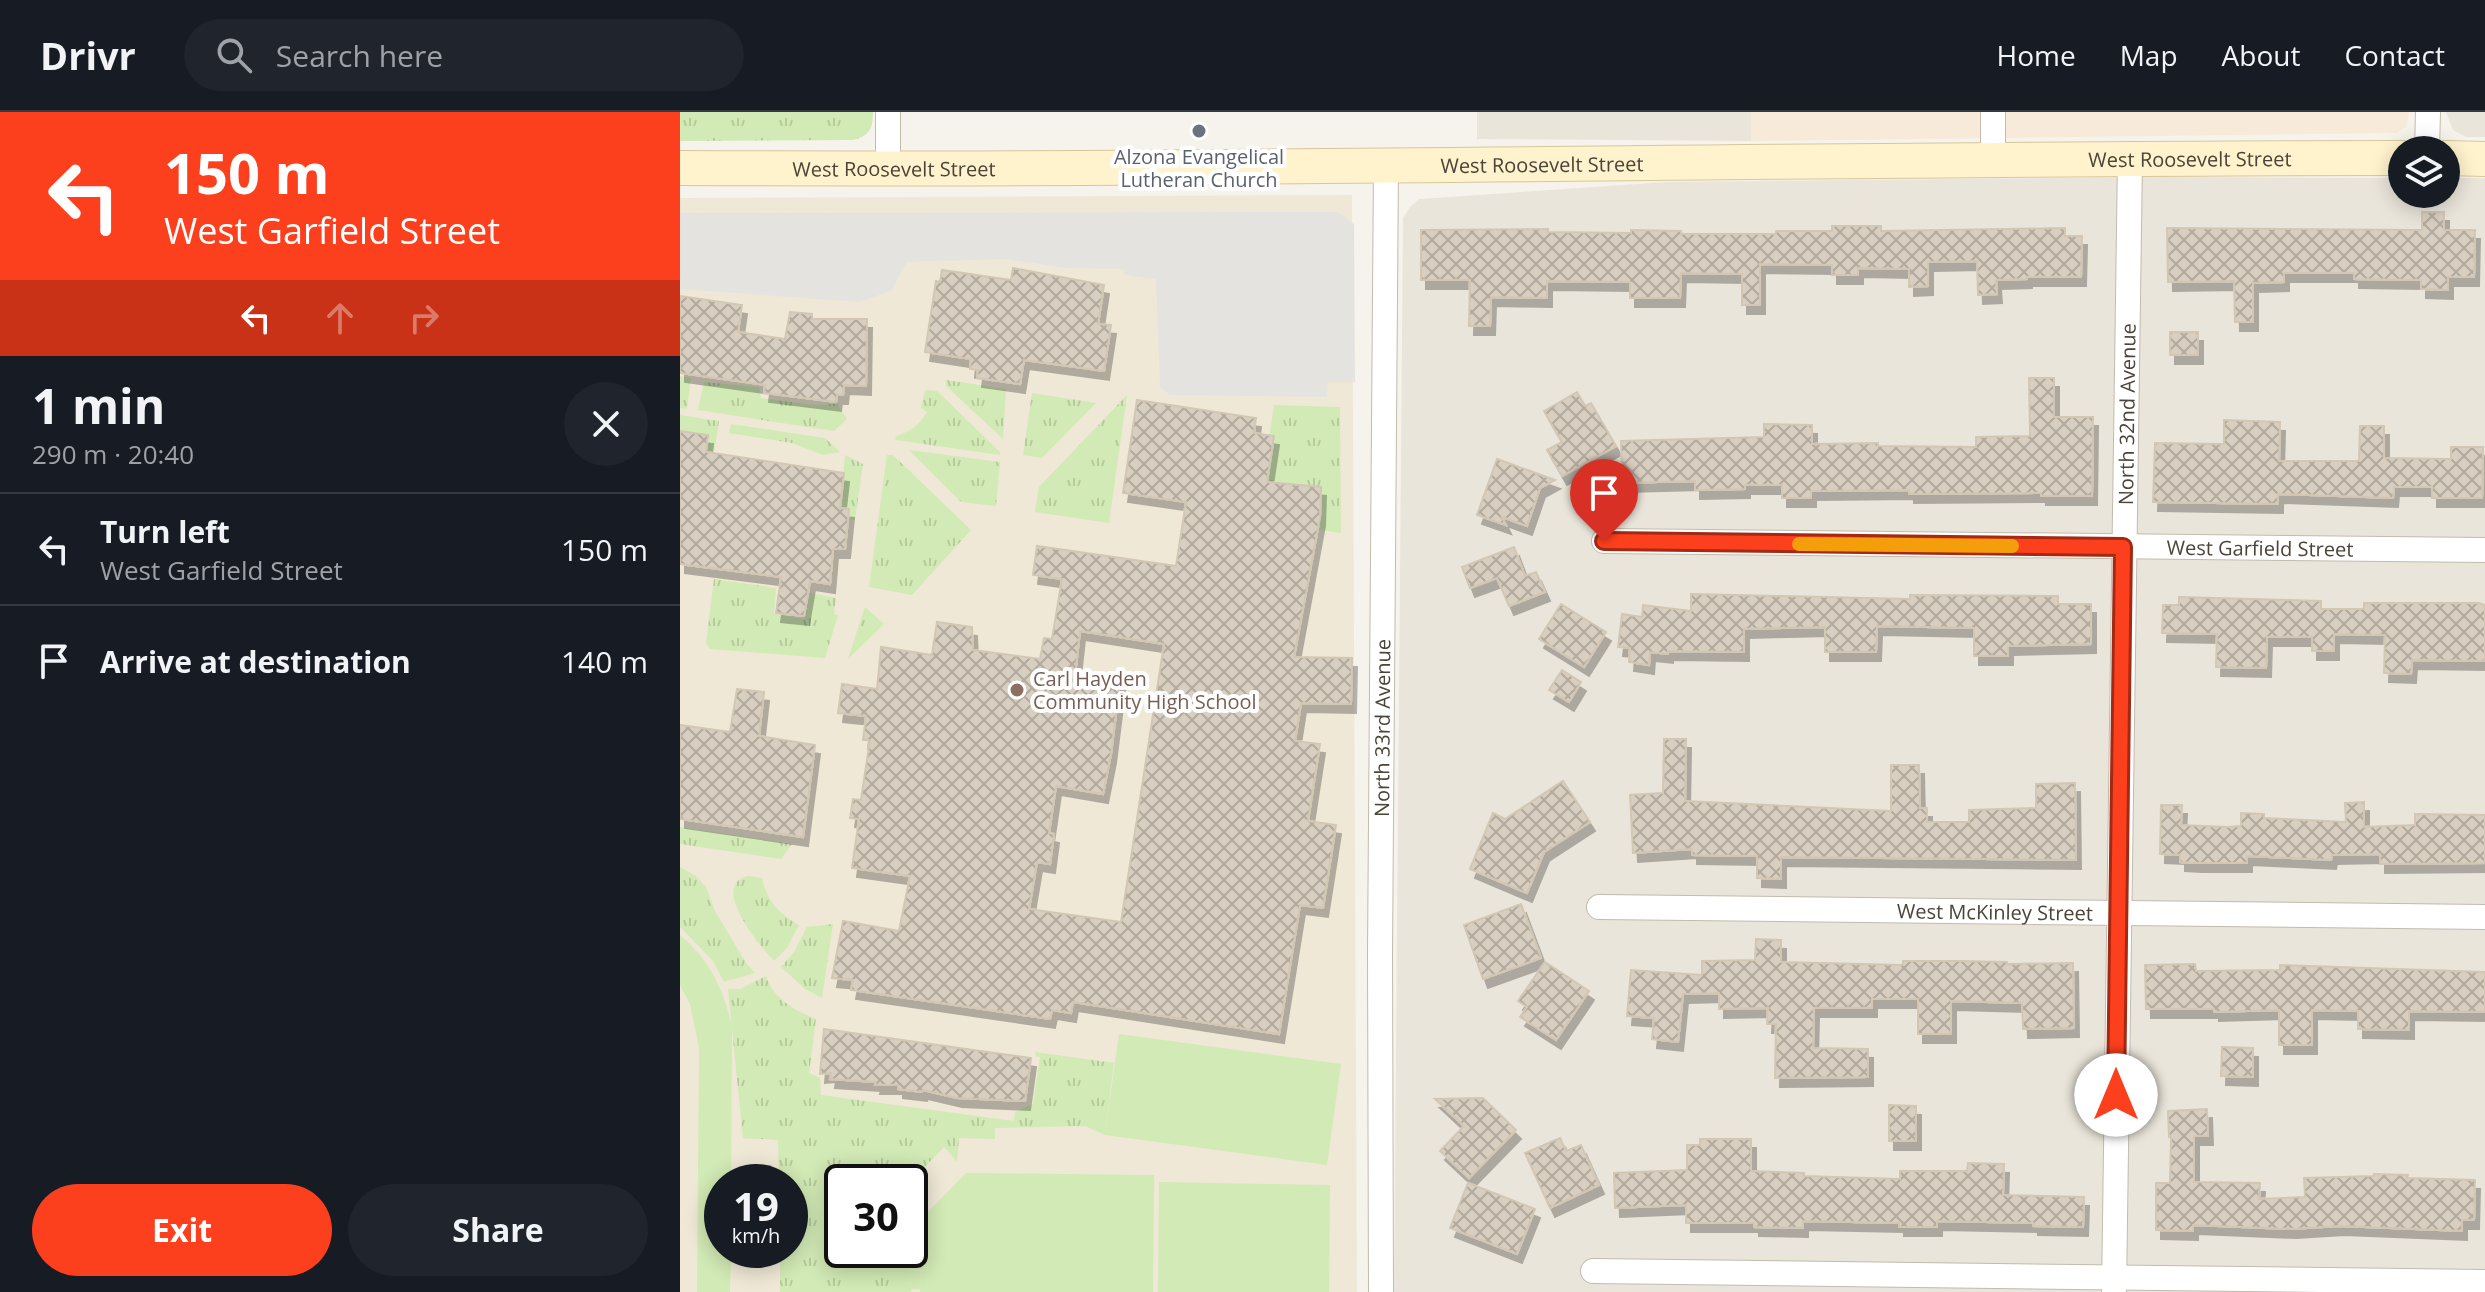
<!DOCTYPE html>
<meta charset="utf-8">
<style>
body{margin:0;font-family:"Open Sans",sans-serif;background:#20242c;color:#f1f3f6;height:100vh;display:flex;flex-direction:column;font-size:30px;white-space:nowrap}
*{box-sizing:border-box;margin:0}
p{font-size:26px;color:#9ea1a6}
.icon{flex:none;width:44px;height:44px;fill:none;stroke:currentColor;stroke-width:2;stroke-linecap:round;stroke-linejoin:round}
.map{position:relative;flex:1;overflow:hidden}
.side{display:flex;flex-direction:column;background:#171b24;width:680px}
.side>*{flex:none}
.hud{background:#fc3f1d;color:#fff;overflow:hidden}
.controls{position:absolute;left:1708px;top:24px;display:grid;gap:16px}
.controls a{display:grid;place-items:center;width:72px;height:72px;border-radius:50%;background:#171b24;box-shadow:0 4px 20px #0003;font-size:40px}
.speed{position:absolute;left:24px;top:1052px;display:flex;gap:16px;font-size:40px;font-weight:700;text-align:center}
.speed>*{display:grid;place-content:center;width:104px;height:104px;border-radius:50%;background:#171b24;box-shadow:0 4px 20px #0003;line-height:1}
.speed small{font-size:20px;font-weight:400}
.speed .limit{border:4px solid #111;border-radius:12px;background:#fff;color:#111}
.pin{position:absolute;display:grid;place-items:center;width:68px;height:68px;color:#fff;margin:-82px -34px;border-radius:50% 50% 50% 0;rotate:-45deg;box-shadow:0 0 8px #0007}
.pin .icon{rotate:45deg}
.me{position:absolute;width:88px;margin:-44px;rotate:0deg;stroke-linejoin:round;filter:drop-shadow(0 0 6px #0008)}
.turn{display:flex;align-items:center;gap:28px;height:168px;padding:0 32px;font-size:36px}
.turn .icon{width:104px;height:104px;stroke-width:2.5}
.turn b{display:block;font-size:56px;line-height:68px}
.lanes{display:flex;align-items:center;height:76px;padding:0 32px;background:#0003;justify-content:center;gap:40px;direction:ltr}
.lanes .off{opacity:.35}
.round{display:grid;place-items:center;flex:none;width:84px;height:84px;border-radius:42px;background:#20242c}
.headline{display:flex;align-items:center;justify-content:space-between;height:136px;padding:0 32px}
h1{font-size:48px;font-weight:700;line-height:60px}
.button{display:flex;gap:16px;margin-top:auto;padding:16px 32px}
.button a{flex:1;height:92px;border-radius:48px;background:#fc3f1d;color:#fff;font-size:32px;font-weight:700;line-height:92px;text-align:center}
.button a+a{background:#20242c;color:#f1f3f6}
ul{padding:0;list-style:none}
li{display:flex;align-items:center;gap:24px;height:112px;padding:0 32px;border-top:2px solid #363941}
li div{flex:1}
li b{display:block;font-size:30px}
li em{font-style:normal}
header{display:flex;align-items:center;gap:48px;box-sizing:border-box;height:112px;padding:0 40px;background:#171b24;border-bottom:2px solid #363941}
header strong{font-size:38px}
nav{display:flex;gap:44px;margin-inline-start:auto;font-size:28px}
.search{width:560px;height:72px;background:#20242c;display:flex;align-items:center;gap:20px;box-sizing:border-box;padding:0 28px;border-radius:44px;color:#9ea1a6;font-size:30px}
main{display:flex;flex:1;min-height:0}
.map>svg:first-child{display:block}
.residential{fill:#eae5da}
.commercial{fill:#f7ead8}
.education{fill:#efe8d6;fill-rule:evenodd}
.grass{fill:url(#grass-tufts)}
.pitch{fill:#d2eab5}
.parking{fill:#e5e3e0}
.building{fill:url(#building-cross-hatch);stroke:#d3c7b4;stroke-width:2;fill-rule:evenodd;filter:url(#shadow)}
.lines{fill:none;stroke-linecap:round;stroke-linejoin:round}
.street-casing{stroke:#c2bbae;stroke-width:26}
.secondary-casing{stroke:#d6c79b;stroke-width:36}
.street{stroke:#fff;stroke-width:24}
.secondary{stroke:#fff3cd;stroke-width:34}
.route-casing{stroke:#a42913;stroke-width:20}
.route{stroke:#fc3f1d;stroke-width:14}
.slow{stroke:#f59e0b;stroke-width:14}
.worship-dot{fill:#6b7280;stroke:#fff;stroke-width:3}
.education-dot{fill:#8d6e63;stroke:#fff;stroke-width:3}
.labels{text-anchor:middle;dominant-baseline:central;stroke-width:8;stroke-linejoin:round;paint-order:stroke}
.worship-label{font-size:20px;fill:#5b616d;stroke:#fff}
.street-label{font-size:20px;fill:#4b4439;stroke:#fff}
.education-label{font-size:20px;fill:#785e54;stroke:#fff;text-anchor:start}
</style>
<header>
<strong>Drivr</strong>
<div class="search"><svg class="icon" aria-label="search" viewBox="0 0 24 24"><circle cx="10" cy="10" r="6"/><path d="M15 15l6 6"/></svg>Search here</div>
<nav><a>Home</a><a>Map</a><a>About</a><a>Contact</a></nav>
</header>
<main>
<section class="side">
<div class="hud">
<div class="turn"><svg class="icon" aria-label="left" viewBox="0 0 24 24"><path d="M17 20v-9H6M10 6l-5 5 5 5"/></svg><div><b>150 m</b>West Garfield Street</div></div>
<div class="lanes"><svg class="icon" aria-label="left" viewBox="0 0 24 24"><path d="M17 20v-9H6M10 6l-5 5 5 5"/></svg><svg class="icon off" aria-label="ahead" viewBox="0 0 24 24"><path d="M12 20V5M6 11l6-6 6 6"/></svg><svg class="icon off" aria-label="right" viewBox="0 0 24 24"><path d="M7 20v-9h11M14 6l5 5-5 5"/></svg></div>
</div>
<div class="headline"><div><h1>1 min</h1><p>290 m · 20:40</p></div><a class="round"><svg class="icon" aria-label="close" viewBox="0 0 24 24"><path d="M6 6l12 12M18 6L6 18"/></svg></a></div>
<ul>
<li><svg class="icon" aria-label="left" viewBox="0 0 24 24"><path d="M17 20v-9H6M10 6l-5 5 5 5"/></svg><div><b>Turn left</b><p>West Garfield Street</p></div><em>150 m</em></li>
<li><svg class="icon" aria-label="arrive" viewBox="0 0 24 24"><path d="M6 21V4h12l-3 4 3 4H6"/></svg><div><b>Arrive at destination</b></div><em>140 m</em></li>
</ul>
<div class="button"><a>Exit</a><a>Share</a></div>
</section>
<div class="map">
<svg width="1805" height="1180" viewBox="0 0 1805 1180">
<defs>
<pattern id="grass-tufts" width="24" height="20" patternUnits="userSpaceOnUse" patternTransform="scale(2)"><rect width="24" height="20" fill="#d2eab5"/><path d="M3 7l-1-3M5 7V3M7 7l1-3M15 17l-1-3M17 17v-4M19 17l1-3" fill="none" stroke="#b6ca9c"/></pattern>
<pattern id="building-cross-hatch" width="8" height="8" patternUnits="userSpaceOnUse" patternTransform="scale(2)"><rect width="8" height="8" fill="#d8cfc1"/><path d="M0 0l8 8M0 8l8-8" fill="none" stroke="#b1aa9e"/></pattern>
<filter id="shadow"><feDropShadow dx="5" dy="9" stdDeviation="0" flood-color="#0004"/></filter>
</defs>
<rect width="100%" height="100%" fill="#f6f3ec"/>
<path class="residential" d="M797,0H1071V29L797,27Z
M1766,0H1805V25H1786L1773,18Z
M1477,65L1722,66V82H1766V66H1805V1180H714L723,106L730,95L739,87L987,70Z"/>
<path class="commercial" d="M1071,0H1729L1726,15L1716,21L1071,29Z"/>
<path class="education" d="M672,83L677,1180H0V86ZM42,1070H110V1138H42ZM162,1070H230V1138H162Z"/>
<path class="grass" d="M0,0H193C193,17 189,25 172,28L0,29Z
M0,264L11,266L7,297L0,296Z
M266,268L326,277L323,327L266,274Z
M24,270L79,275L81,286L133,293L157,292L167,307L154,319L18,298Z
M245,278L257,279L320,340V343L216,328L215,325C230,319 239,314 247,300L241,296Z
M352,281L416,291L362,346L343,343Z
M447,283L429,411L355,400L359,375Z
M594,293L660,295L661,421L577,409Z
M0,303L39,309L34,341L26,340L28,323L0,319Z
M51,312L145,326L160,340L143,343L112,331L49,321Z
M229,338L320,350L316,394L281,390Z
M165,343L183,352L175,408L168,407L169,397L160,396Z
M207,343H213L291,418L232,483L189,475Z
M34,467L96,476L94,502L124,507L130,481L156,486L154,502L158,503L145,546L30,537L26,531Z
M185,495L204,512L168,547Z
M0,715L112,732L101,747L0,732Z
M0,755L16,764L26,775L35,799L66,851L75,861L44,870L33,849L0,815Z
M68,764L82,766C87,789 99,802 119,813L107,836L94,849C81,835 28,773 68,764Z
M153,812L142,886L125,877L101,855L114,840L127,815Z
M86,864C93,887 116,899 136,907L129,961L140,966L141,983L334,1009L335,1000L353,992L360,945L356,944L355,940L434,951L425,1023L405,1014L315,1016V1027L279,1026L277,1050L264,1035L230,1070H162V1138H214V1148L240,1151V1177H232L231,1180H100V1138H110V1070H99L98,1028L63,1026L48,877H60Z"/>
<path class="pitch" d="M0,823C29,847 45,879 52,916L51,1070H42V1138H51L50,1180H17L19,935L10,892L0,873Z
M439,922L661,952L647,1053L425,1023Z
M286,1061L474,1063L473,1180H240L241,1107Z
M479,1070L650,1073L649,1180H478Z"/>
<path class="parking" d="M658,100L674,112L675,270H648L647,285L490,283L480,275L476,167L444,163V157L387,156L325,147L227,150L211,179L179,190L0,177V101Z"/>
<path class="building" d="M1742,100H1764V118H1795L1794,165H1768V178L1741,177V168L1674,167V161H1604V170L1573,171V210H1555L1554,169L1488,170L1487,116L1742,118Z
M1152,114H1201V119L1385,116V124H1402L1401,165H1347V167L1316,168L1317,182L1298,183L1297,149L1248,150V174L1229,175V157L1178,156V163H1152V153L1080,152V193H1062V162L1001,161L1000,186H950V170L867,169V186L811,185L810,214H789L790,168H741V118L868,117V120L951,121V118L1001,119V122H1096V119H1152Z
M333,156L424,173L418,212L431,213L424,259L344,248L340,272L297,266L298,258L290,257L291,247L245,240L256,169L260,170L262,158L331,168Z
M0,184L62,193L58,220L105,227L110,200L132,202V207H187L186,274L164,273L163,283H157L156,290L84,281L85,273L0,261Z
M1490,220H1518V243H1490Z
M1349,266H1374V305H1413L1412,384H1361V381L1229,382V378L1131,379V386H1102V373H1065V377L1015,378V369L942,371L941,329L1084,325V312L1132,313V332L1198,331V334L1296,335V325L1350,324Z
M897,280L905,294L911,291L936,334L882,364L867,338L882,330L864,299Z
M457,288L576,306L574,321L594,324L587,370L641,375L640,405L614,545L672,546L671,592L621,591L615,629L640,632L628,709L656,713L643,796L620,793L599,922L393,890L391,901L372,898L370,907L171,878L173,868L152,866L163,809L219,819L230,764L172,756L179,707L170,706L173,687L181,688L190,628H183L186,604L158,601L162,572L197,577L201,535L252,543L257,510L292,515L293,538L360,547L364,526L372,527L382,467L353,463L357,434L496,454L506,390L443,381ZM400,519L484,532L441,810L349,797L357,750L370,752L374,722L369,721L376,674L423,682L431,642L440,570L395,564Z
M1544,308L1600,310L1599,349H1679L1680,314H1704V346L1771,347V335H1803L1802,386H1752V375H1714L1713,386L1598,382V392L1473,390L1475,331L1544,332Z
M0,319L28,323L26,340L164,361L160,396L169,397L165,437H153L150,472L130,469L124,504L96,501L101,465L0,452Z
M817,347L875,368L860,376L847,414L822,405L826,413L797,403Z
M834,435L845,464L856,460L865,480L829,494L817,466L790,476L782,455Z
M1011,482L1230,487V483L1378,484V492H1411V532L1328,534V544H1294V516L1197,514L1196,540H1145V515L1064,517V540L988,539V542L970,540L969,553L949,550L950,536L938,535L942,502L962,505L963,493L1011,499Z
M1499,485L1641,489V497H1684V491H1799L1805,493V549L1732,548L1731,562L1704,561L1705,523L1654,522V539H1632V525H1587L1586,556L1536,555L1537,522L1482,521L1483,493H1499Z
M881,492L926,520L904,555L859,527Z
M882,558L901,570L889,590L869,578Z
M57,577L84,580L79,624L135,633L123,725L0,707V613L50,620Z
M984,627H1006L1005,689L1211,699V653H1239L1240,696H1247V710H1289V698L1356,696V672L1395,671L1396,748L1101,745V767L1077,766V744L1012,743V737L953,741L950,683L983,681Z
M883,669L910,710L864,740L847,781L790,757L813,701L825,707Z
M1684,690V715L1735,713V702L1805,703V751L1700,752V742L1652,743L1651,748L1567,744V751H1517L1500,750V743L1480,742L1481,693H1502L1501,713L1547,715L1561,714V701L1584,702V706L1666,710L1665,691Z
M841,792L861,846L803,867L784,813Z
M1076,827L1101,828V850L1223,853V849H1278L1327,850V852L1393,851L1394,916L1343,917L1342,891L1271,889V922H1238V887H1192V896H1134L1133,936L1188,937V965L1095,966L1096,912H1087L1088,896L1039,897V881L1003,882L998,930L972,927L974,906L947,904L951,858L1022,863V849L1075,848Z
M865,850L909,879L876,928L840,905L847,895L838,889Z
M1515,852L1516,859L1600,858V853L1805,860V900L1729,899V918L1678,917V899L1632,898V933H1599V898L1534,900V897H1466L1465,853Z
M144,917L351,946L345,989L277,986L243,978L242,980L218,977V973H195L196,970L150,967L151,961L140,962Z
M1542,935L1573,936V965L1541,964Z
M803,986L836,1018L789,1066L760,1039L784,1014L755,987Z
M1209,993L1236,994V1029H1209Z
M1527,997L1528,1024H1514V1070L1580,1071L1579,1087L1625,1085L1624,1066L1694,1064V1062L1728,1063L1727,1066L1795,1068L1794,1108H1782V1119L1660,1114L1611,1117L1513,1113V1119L1476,1118V1071H1490L1491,1025H1489L1488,999Z
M880,1026L886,1039L901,1033L919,1073L870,1096L845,1041Z
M1020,1027H1071V1059L1124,1061V1064L1220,1067V1059H1287L1288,1051L1324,1052L1323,1083L1404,1085L1403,1115L1353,1114V1111L1257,1109V1115H1219V1111L1123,1109V1116L1074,1115V1111H1006V1093L935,1096L934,1061L1007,1058V1033H1020Z
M788,1071L855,1097L837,1142L770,1116Z"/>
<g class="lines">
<defs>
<g id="street">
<path d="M208,0V57"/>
<path d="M1313,0V46"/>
<path d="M1747,38L1748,0"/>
<path id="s1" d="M924,429L1805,438"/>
<path id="s2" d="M919,795L1805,805"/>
<path d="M913,1159L1805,1170"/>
<path id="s3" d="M701,1180L700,841L706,52"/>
<path id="s4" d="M1434,1180L1450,46"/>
</g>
<g id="secondary">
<path d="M1766,46L1805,47"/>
<path id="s5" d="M0,56C574,59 1148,46 1722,46"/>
</g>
</defs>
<use href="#street" class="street-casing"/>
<use href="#secondary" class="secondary-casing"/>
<use href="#street" class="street"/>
<use href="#secondary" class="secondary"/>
</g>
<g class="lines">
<defs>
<path id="route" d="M924,429L1443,435L1436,983"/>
</defs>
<use href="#route" class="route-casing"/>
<use href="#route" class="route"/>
<path class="slow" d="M1119,432L1332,434"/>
</g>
<circle class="worship-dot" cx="519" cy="19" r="8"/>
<circle class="education-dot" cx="337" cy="578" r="8"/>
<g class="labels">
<g class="worship-label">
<text x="519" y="44">Alzona Evangelical<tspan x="519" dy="23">Lutheran Church</tspan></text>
</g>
<g class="street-label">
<text stroke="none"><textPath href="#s5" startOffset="1510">West Roosevelt Street</textPath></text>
<text stroke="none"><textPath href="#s5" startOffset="862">West Roosevelt Street</textPath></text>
<text stroke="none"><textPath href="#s5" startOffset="214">West Roosevelt Street</textPath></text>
<text stroke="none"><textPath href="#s4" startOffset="878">North 32nd Avenue</textPath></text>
<text stroke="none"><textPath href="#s1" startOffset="656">West Garfield Street</textPath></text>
<text stroke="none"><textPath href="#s3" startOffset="564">North 33rd Avenue</textPath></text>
<text stroke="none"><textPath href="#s2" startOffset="396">West McKinley Street</textPath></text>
</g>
<g class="education-label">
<text x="353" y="566">Carl Hayden<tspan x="353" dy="23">Community High School</tspan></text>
</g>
</g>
</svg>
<div class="controls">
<a><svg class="icon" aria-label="layers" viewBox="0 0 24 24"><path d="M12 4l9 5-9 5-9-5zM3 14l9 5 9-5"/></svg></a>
</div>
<div class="speed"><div>19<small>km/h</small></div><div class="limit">30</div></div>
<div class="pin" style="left:924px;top:429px;background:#d93025"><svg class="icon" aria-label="arrive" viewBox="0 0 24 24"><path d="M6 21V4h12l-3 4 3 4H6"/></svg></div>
<svg class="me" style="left:1436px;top:983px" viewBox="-20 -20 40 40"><circle r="19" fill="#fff"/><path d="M0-13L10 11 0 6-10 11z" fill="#fc3f1d"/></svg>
</div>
</main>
